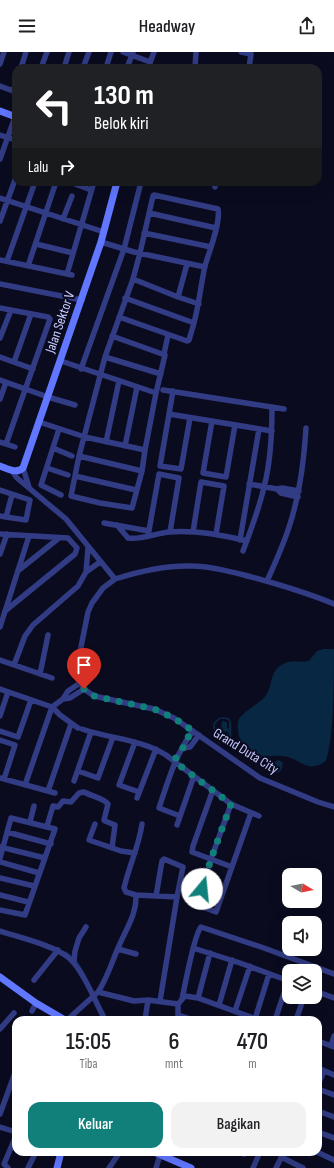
<!DOCTYPE html>
<html lang="id">
<style>
body{margin:0;font-family:"Sofia Sans Condensed",sans-serif;background:#f2f2f2;color:#202124;height:100vh;display:flex;flex-direction:column;font-size:15px;white-space:nowrap}
*{box-sizing:border-box;margin:0}
p{font-size:13px;color:#757577}
.icon{flex:none;width:22px;height:22px;fill:none;stroke:currentColor;stroke-width:2;stroke-linecap:round;stroke-linejoin:round}
.map{position:relative;flex:1;overflow:hidden}
.sheet{position:absolute;left:12px;top:964px;width:310px;height:140px;display:flex;flex-direction:column;background:#fff;border-radius:12px;box-shadow:0 4px 16px #0002}
.sheet>*{flex:none}
.hud{position:absolute;left:12px;top:12px;width:310px;height:122px;border-radius:12px;box-shadow:0 4px 16px #0002;background:#202124;color:#fff;overflow:hidden}
.needle{width:26px;rotate:100deg}
.buttons{position:absolute;left:282px;top:816px;display:grid;gap:8px}
.buttons a{display:grid;place-items:center;width:40px;height:40px;border-radius:8px;background:#fff;box-shadow:0 4px 16px #0002;font-size:20px}
.pin{position:absolute;display:grid;place-items:center;width:34px;height:34px;color:#fff;margin:-41px -17px;border-radius:50% 50% 50% 0;rotate:-45deg;box-shadow:0 0 4px #0007}
.pin .icon{rotate:45deg}
.me{position:absolute;width:44px;margin:-22px;rotate:17deg;stroke-linejoin:round;filter:drop-shadow(0 0 3px #0008)}
.turn{display:flex;align-items:center;gap:14px;height:84px;padding:0 16px;font-size:18px}
.turn .icon{width:52px;height:52px;stroke-width:2.5}
.turn b{display:block;font-size:28px;line-height:34px}
.then{display:flex;align-items:center;height:38px;padding:0 16px;background:#0003;gap:8px;font-size:15px}
.eta{display:flex;justify-content:space-evenly;align-items:center;height:68px;text-align:center}
.eta b{font-size:24px;font-weight:600;line-height:28px}
.primary-button{display:flex;gap:8px;margin-top:auto;padding:8px 16px}
.primary-button a{flex:1;height:46px;border-radius:12px;background:#12807a;color:#fff;font-size:16px;font-weight:600;line-height:46px;text-align:center}
.primary-button a+a{background:#f2f2f2;color:#202124}
header{display:flex;justify-content:space-between;align-items:center;height:52px;padding:0 16px;background:#fff;font-size:18px;font-weight:600}
.map>svg:first-child{display:block}
.water{fill:#072743;fill-rule:evenodd}
.lines{fill:none;stroke-linecap:round;stroke-linejoin:round}
.stream{stroke:#072743;stroke-width:1.5}
.street{stroke:#313c84;stroke-width:5.5}
.secondary{stroke:#6177ff;stroke-width:7}
.route{stroke:#12807a;stroke-width:7;stroke-dasharray:0 12.6}
.labels{text-anchor:middle;dominant-baseline:central;stroke-width:4;stroke-linejoin:round;paint-order:stroke}
.street-label{font-size:14px;fill:#cacdff;stroke:#0b0b20}
</style>
<header><svg class="icon" aria-label="menu" viewBox="0 0 24 24"><path d="M4 6h16M4 12h16M4 18h16"/></svg>Headway<svg class="icon" aria-label="share" viewBox="0 0 24 24"><path d="M12 15V3M7 8l5-5 5 5M5 13v7h14v-7"/></svg></header>
<div class="map">
<svg width="334" height="1116" viewBox="0 0 334 1116">
<rect width="100%" height="100%" fill="#0b0b20"/>
<path class="water" d="M324,597H334C334,623 334,688 326,708C324,711 322,712 319,713C305,718 300,708 288,705C281,703 274,704 267,704C247,705 236,689 238,670C238,663 258,652 264,646C275,633 267,617 288,610C295,608 302,611 309,609L317,599Z
M223,665L229,666C234,673 229,680 233,689L231,692H229C224,688 219,685 216,681C209,674 215,666 223,665ZM220,667H226L229,669V677L227,676V670L222,669L221,679L228,680L231,690C224,688 214,681 215,672Z
M262,708L272,712L276,709L279,708L283,711L281,719L277,721L262,715L261,714Z"/>
<g class="lines">
<path class="stream" d="M66,900L73,905
M76,908L85,923
M102,957L108,968"/>
<path class="street" d="M123,0L150,10
M241,0L251,2L249,16
M0,12L4,0
M21,16L26,0
M41,16L47,0
M64,16L69,0
M83,16L89,0
M106,16L111,0
M127,16L133,0
M148,16L154,0
M195,16L196,0
M0,34L16,40
M13,39L16,30
M0,83L16,88
M0,107L15,65
M70,130L91,138
M213,130L215,135
M0,146L104,180
M149,161L216,176
M63,167L72,144
M0,169L16,125
M144,181L211,195
M101,190L134,200L205,215
M36,192L73,201
M0,208L72,223
M7,209L35,130
M28,214L56,130
M67,222L94,130
M133,227L178,245L199,252
M0,232L82,248
M178,245L187,212
M125,246L194,271C199,252 201,232 205,214C209,200 221,170 218,157L154,143L153,144L140,201L133,227L105,305L79,404L71,444L100,451L132,456L142,419L145,398
M0,256L48,265L50,267L6,392
M119,265L187,289L189,288L194,271
M112,284L165,303L156,341
M0,286L11,258
M164,302L168,283
M0,305L33,317
M105,305L161,322
M14,310L31,262
M81,317L124,197L141,130
M0,328L48,345L75,353
M163,338L284,357
M173,339L160,414L181,417L190,366
M0,347L6,330
M169,362L272,379
M212,369L203,421L226,425L235,373
M39,370L85,385L145,398L156,341L61,309
M59,377L41,433L61,443
M0,390L15,395
M106,390L119,329
M125,394L137,335
M53,396L72,404
M79,404L142,419
M23,416L29,435
M47,416L68,423
M12,419L17,426L66,467L115,527L103,536L92,551L88,560L77,615V626L84,637L94,644L154,657L174,666L260,726L318,750L334,755
M75,424L136,438
M249,432L277,437L282,436L299,439
M277,437L281,441L298,445
M0,438L30,448L26,468L6,465
M0,464L6,465L12,443
M104,471L149,479
M117,473L128,486C142,488 156,481 170,480C196,478 222,483 247,489
M193,480L201,430L224,434L216,482
M0,482L68,486L77,496L75,502L5,559
M148,484L159,422L179,426L170,480
M240,488L259,377
M243,499C251,478 259,457 264,435C271,409 272,382 272,355
M0,502L7,482
M19,518L59,486
M86,520L100,510
M115,527C140,519 166,513 193,514C210,514 227,519 244,523C274,531 305,540 334,552
M267,529C275,511 284,492 290,472C300,441 304,409 306,376
M0,575L29,484
M0,608L52,626
M14,613L25,584L33,573L78,534L86,520L88,496
M40,622L48,583
M0,637L52,655L60,663L78,676
M63,647L68,639L80,631
M0,664L8,640
M82,677C111,687 140,687 166,703L231,752L259,764
M0,679L18,685L31,648
M0,688L15,693L4,727
M135,690L119,733L139,740
M183,696L190,695L199,683
M78,719L98,726L113,685
M0,726L55,741
M74,729L91,680
M25,733L52,655L63,647L70,646L84,637
M213,738L193,794L192,800L232,815
M48,739L71,672
M137,746L156,697
M231,752L211,807L197,853L216,860L251,761
M180,764L159,756C168,729 176,701 193,679
M30,770L34,754
M95,772L89,788L121,799L135,801
M177,773L194,724
M47,774L53,754L58,755L63,749L71,750L79,741L84,740C91,744 103,746 108,752L104,768L105,769L115,773L112,796
M7,780L51,792
M0,795L45,806
M0,806L11,766L55,777L25,863L0,858
M0,810L39,821
M0,826L34,834
M0,843L28,850
M136,843L177,845L160,949
M156,844L162,809L164,807L183,815L177,845
M0,879C18,885 56,894 69,906C83,918 96,951 105,968
M193,896L240,911L289,929
M118,897L136,902
M74,910L75,899L79,886L86,875
M34,928L58,898
M315,939L334,946
M98,940C108,925 112,909 119,894C126,877 137,862 136,843L126,840L124,836C129,814 139,794 142,772
M198,946L210,901
M182,947C185,934 194,882 201,875L264,896L334,922
M219,953L232,908
M32,959L36,951
M235,959L250,914
M255,967L269,922
M67,968L98,940L134,949L148,948L178,952
M145,968L148,948
M194,968L178,963V952L185,944L198,946L259,968
M275,968L288,929
M296,968L304,945
M0,977L14,961
M318,989L334,995
M331,994L334,984
M318,1016L334,1023
M318,1033L324,1019
M318,1037L334,1043
M318,1059L334,1065
M0,1062L16,1018
M0,1075L16,1080
M318,1080L334,1086
M317,1100L334,1108
M244,1102L245,1100
M281,1105L303,1116
M8,1116L4,1112L15,1086
M28,1116L36,1100
M109,1116L120,1100
M156,1116L160,1103
M253,1116L260,1100
M276,1116L284,1100"/>
<path class="secondary" d="M0,59L16,65
M0,414C8,417 16,422 23,416L101,190L117,130
M0,925L36,951L65,968
M154,1100L191,1116
M57,1116L61,1100"/>
</g>
<g class="lines">
<path class="route" d="M84,637L94,644L154,657L174,666L193,679L184,690L183,696L176,705L175,710L231,752L211,807L202,837"/>
</g>
<g class="labels">
<g class="street-label">
<text transform="translate(60 270) rotate(-71)">Jalan Sektor V</text>
<text transform="translate(246 699) rotate(32)">Grand Duta City</text>
</g>
</g>
</svg>
<div class="buttons">
<a><svg class="needle" viewBox="-14 -14 28 28"><path d="M0-13l5 13h-10z" fill="#e53935"/><path d="M0 13l5-13h-10z" fill="#757577"/></svg></a>
<a><svg class="icon" aria-label="sound" viewBox="0 0 24 24"><path d="M4 9h4l5-4v14l-5-4H4zM17 9q2 3 0 6"/></svg></a>
<a><svg class="icon" aria-label="layers" viewBox="0 0 24 24"><path d="M12 4l9 5-9 5-9-5zM3 14l9 5 9-5"/></svg></a>
</div>
<div class="pin" style="left:84px;top:637px;background:#d93025"><svg class="icon" aria-label="arrive" viewBox="0 0 24 24"><path d="M6 21V4h12l-3 4 3 4H6"/></svg></div>
<svg class="me" style="left:202px;top:837px" viewBox="-20 -20 40 40"><circle r="19" fill="#fff"/><path d="M0-13L10 11 0 6-10 11z" fill="#12807a"/></svg>
<div class="hud">
<div class="turn"><svg class="icon" aria-label="left" viewBox="0 0 24 24"><path d="M17 20v-9H6M10 6l-5 5 5 5"/></svg><div><b>130 m</b>Belok kiri</div></div>
<div class="then">Lalu<svg class="icon" aria-label="right" viewBox="0 0 24 24"><path d="M7 20v-9h11M14 6l5 5-5 5"/></svg></div>
</div>
<section class="sheet">
<div class="eta">
<div><b>15:05</b><p>Tiba</p></div>
<div><b>6</b><p>mnt</p></div>
<div><b>470</b><p>m</p></div>
</div>
<div class="primary-button"><a>Keluar</a><a>Bagikan</a></div>
</section>
</div>
